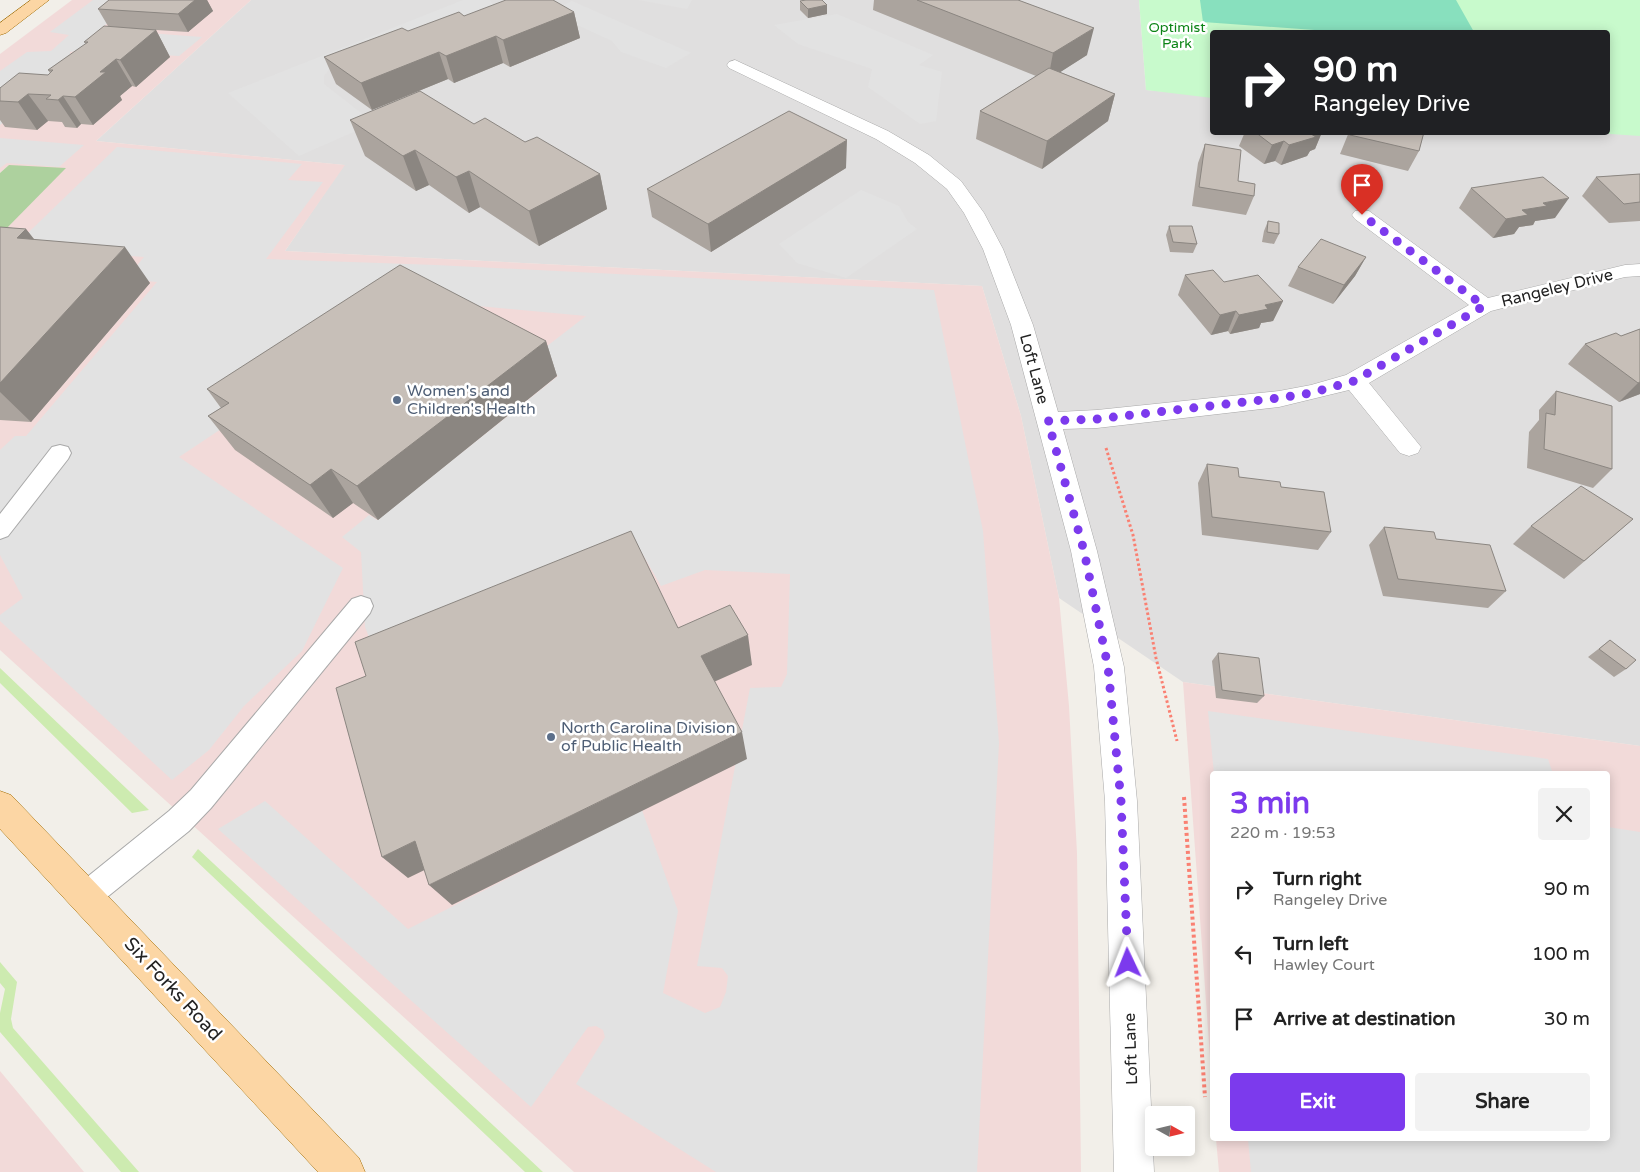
<!DOCTYPE html>
<meta charset="utf-8">
<style>
body{margin:0;font-family:"Varela Round",sans-serif;background:#f2f2f2;color:#222;height:100vh;display:flex;flex-direction:column;font-size:19px;white-space:nowrap}
*{box-sizing:border-box;margin:0}
p{font-size:16px;color:#767676}
.icon{flex:none;width:28px;height:28px;fill:none;stroke:currentColor;stroke-width:2;stroke-linecap:round;stroke-linejoin:round}
.map{position:relative;flex:1;overflow:hidden}
.sheet{position:absolute;left:1210px;top:771px;width:400px;height:370px;display:flex;flex-direction:column;background:#fff;border-radius:5px;box-shadow:0 2px 12px #0003}
.sheet>*{flex:none}
.top-card{position:absolute;left:1210px;top:30px;width:400px;height:105px;border-radius:5px;box-shadow:0 2px 12px #0003;background:#202124;color:#fff;overflow:hidden}
.needle{width:32px;rotate:98deg}
.buttons{position:absolute;left:1145px;top:1106px;display:grid;gap:10px}
.buttons a{display:grid;place-items:center;width:50px;height:50px;border-radius:5px;background:#fff;box-shadow:0 2px 12px #0003;font-size:25px}
.pin{position:absolute;display:grid;place-items:center;width:42px;height:42px;color:#fff;margin:-51px -21px;border-radius:50% 50% 50% 0;rotate:-45deg;box-shadow:0 0 5px #0007}
.pin .icon{rotate:45deg}
.me{position:absolute;width:55px;margin:-28px;rotate:358deg;stroke-linejoin:round;filter:drop-shadow(0 0 4px #0008)}
.turn{display:flex;align-items:center;gap:18px;height:105px;padding:0 20px;font-size:22px}
.turn .icon{width:65px;height:65px;stroke-width:2.5}
.turn b{display:block;font-size:35px;line-height:42px}
.round{display:grid;place-items:center;flex:none;width:52px;height:52px;border-radius:5px;background:#f2f2f2}
.headline{display:flex;align-items:center;justify-content:space-between;height:85px;padding:0 20px}
h1{font-size:30px;font-weight:800;line-height:38px;color:#7c3aed}
.action{display:flex;gap:10px;margin-top:auto;padding:10px 20px}
.action a{flex:1;height:58px;border-radius:5px;background:#7c3aed;color:#fff;font-size:20px;font-weight:800;line-height:58px;text-align:center}
.action a+a{background:#f2f2f2;color:#222}
ul{padding:0;list-style:none}
li{display:flex;align-items:center;gap:15px;height:65px;padding:0 20px}
li div{flex:1}
li b{display:block;font-size:19px}
li em{font-style:normal}
.map>svg:first-child{display:block}
.residential{fill:#e0dfdf}
.commercial{fill:#f2dad9}
.grass{fill:#cdebb0}
.forest{fill:#add19e}
.park{fill:#c8facc}
.pitch{fill:#88e0be}
.parking{fill:#e2e2e2}
.lines{fill:none;stroke-linecap:round;stroke-linejoin:round}
.service-casing{stroke:#a9a9a9;stroke-width:2}
.minor-casing{stroke:#a9a9a9;stroke-width:1}
.primary-casing{stroke:#a06b00;stroke-width:1}
.path-far1{stroke:#fa8072;stroke-width:3;stroke-dasharray:2.5 2.5;stroke-linecap:butt}
.path{stroke:#fa8072;stroke-width:4;stroke-dasharray:3 3;stroke-linecap:butt}
.service{fill:#fff;fill-rule:evenodd}
.minor{fill:#fff;fill-rule:evenodd}
.primary{fill:#fcd6a4;fill-rule:evenodd}
.wall{fill:#aba49e}
.shaded-wall{fill:#8b8681}
.building{fill:#c7bfb8;stroke:#8b8681}
.route{stroke:#7c3aed;stroke-width:9;stroke-dasharray:0 16.2}
.service-dot{fill:#5c6f8a;stroke:#fff;stroke-width:2}
.labels{text-anchor:middle;dominant-baseline:central;stroke-width:5;stroke-linejoin:round;paint-order:stroke}
.far-park-label{font-size:14px;fill:#0c8416;stroke:#fff}
.street-label{font-size:16px;fill:#222;stroke:#fff}
.service-label{font-size:16px;fill:#4e5e75;stroke:#fff;text-anchor:start}
.near-street-label{font-size:19px;fill:#222;stroke:#fff}
</style>
<div class="map">
<svg width="1640" height="1172" viewBox="0 0 1640 1172">
<rect width="100%" height="100%" fill="#f2efe9"/>
<path class="residential" d="M251,0H1139L1146,90L1212,96V132L1640,133V746L1183,682L1059,598L1021,416L982,286L285,251L344,165L96,141Z"/>
<path class="commercial" d="M72,0H251L96,141L345,165L285,251L982,286L1021,416L1059,598L1069,706L1077,853L1081,1172H574L0,650V235L9,165L0,173V54Z
M1183,682L1640,746V1172H1219L1216,1139H1608V774H1212V1085Z
M0,1071L84,1172H0Z"/>
<path class="grass" d="M0,668L149,810L132,813L0,683Z
M198,849L543,1172H525L192,857Z
M0,962L17,982L11,1019L13,1028L139,1172H121L0,1032V1013L5,989L0,983Z"/>
<path class="forest" d="M9,165L66,168L0,235V173Z"/>
<path class="park" d="M1139,0H1640V136L1596,133L1608,132V32H1212V98L1146,90Z"/>
<path class="pitch" d="M1200,0H1456L1474,32H1342L1203,22Z"/>
<path class="parking" d="M93,0H137L90,37L91,38L107,30L202,37L179,56L83,50L70,52V54L87,55L0,125V71L27,52L51,51L69,35L50,32Z
M463,0H490L494,6L331,67L324,76V84L374,123L299,156L228,93Z
M639,0H692L687,9Z
M572,1L691,53L666,68L621,52L612,41L549,12Z
M837,14L933,55L919,65L942,72L936,121L920,124L868,87L872,69L798,44L774,25Z
M0,138L84,145L59,167L7,163L0,168Z
M117,147L302,164L288,180L323,182L266,259L436,265L934,290L983,531L999,743L977,1172H716L576,1084L605,1037L603,1030L596,1026L588,1027L531,1107L218,829L265,801L408,929L642,810L678,911L663,993L705,1013L720,1007L726,992L728,976L722,968L697,966L750,688L781,687L787,674L790,574L705,570L661,586L639,548L376,655L365,627L361,552L342,537L369,515L377,520L558,376L529,360L586,316L415,300L179,457L343,568L302,651L244,706L209,750L172,780L0,621V615L23,598L0,555V450L15,436H26L157,282L126,279L144,257L80,252L4,256Z
M861,190L899,206L908,222L917,229L846,278L797,263L779,244Z
M1208,711L1548,759L1553,774H1214Z
M1608,827L1640,832V1172H1251L1248,1139H1608Z"/>
<g class="lines">
<defs>
<path id="service" d="M60,445L68,447L71,453L68,459L8,536L0,539V514L52,447Z
M361,596L370,599L373,606L370,613L211,808L189,831L96,906L86,911L76,906L71,896L76,886L169,811L191,790L352,599Z"/>
<path id="minor" d="M735,60L888,131L929,155L961,181L984,213L1003,249L1033,325L1058,412L1097,410L1279,391L1311,385L1346,375L1469,305L1355,219L1352,215L1355,211H1369L1488,298L1625,265L1640,264V276L1625,277L1491,311L1369,383L1421,447L1418,453L1409,456L1400,453L1349,390L1279,407L1097,428L1063,429L1097,551L1124,667L1137,801L1154,1172H1114L1105,801L1094,667L1071,551L1011,325L983,249L964,213L947,189L915,163L876,139L729,68L727,65L729,62Z"/>
<path id="primary" d="M31,0H49L6,33L0,35V23Z
M0,791L11,795L359,1158L365,1172H318L0,829Z"/>
</defs>
<use href="#service" class="service-casing"/>
<use href="#minor" class="minor-casing"/>
<use href="#primary" class="primary-casing"/>
<path class="path-far1" d="M1106,448L1133,535L1156,658L1177,741"/>
<path class="path" d="M1184,797L1205,1097"/>
<use href="#service" class="service"/>
<use href="#minor" class="minor"/>
<use href="#primary" class="primary"/>
</g>
<path class="wall" d="M109,0H207L213,11L188,32L156,30L170,57L136,87L132,86L120,96L122,100L93,125L81,124L77,128L65,127L62,122L48,121L37,130L5,127L0,120V88L48,75L50,73L48,70L86,44L84,42L108,26L98,9Z
M874,0H1018L1087,55L1060,72L1115,94L1108,121L1042,169L976,139L980,111L1036,76L873,10Z
M800,1L827,5V14L808,18L800,10Z
M574,12L580,38L510,67L503,63L454,83L448,79L372,110L336,84L324,57L464,16Z
M350,120L474,124L525,142L600,174L607,209L539,246L480,207L469,213L429,185L416,191L365,156Z
M1245,132H1322L1315,149L1310,151L1307,156L1281,165L1275,161L1264,164L1239,146Z
M1349,132H1424L1419,151L1408,171L1340,154Z
M1205,144L1238,181L1254,196L1246,215L1192,206L1198,163Z
M846,168L711,252L652,217L647,189Z
M1640,174V221L1609,223L1582,196L1596,177Z
M1471,188L1555,218L1535,221L1533,225L1519,227L1514,234L1493,238L1459,208Z
M1268,221L1279,234L1274,244L1262,242L1264,231Z
M1169,226L1197,244L1193,253L1170,252L1166,235Z
M0,227L26,229L34,239L150,283L31,422L0,420Z
M1366,257L1355,276L1333,304L1288,286L1298,267Z
M1185,275L1224,282L1283,301L1273,321L1261,323L1259,328L1230,334L1228,331L1211,335L1178,295Z
M1640,329V394L1619,402L1568,364L1585,344L1621,336Z
M546,341L557,376L378,520L353,503L333,518L235,450L208,416L221,408L207,389Z
M1556,391L1612,469L1593,488L1527,468L1529,432L1539,420V410Z
M1207,464L1239,477L1281,487L1331,532L1318,550L1202,535L1198,483Z
M1633,519L1564,579L1513,544L1531,526Z
M1384,527L1506,591L1488,608L1383,596L1369,545Z
M1610,640L1626,669L1614,677L1588,657Z
M1218,653L1264,696L1257,703L1216,698L1212,661Z"/>
<path class="shaded-wall" d="M195,0H207L213,11L188,32L178,14Z
M827,5V14L808,18V9Z
M574,12L580,38L510,67L503,40Z
M1094,28L1087,55L1048,80L1053,53Z
M156,30L170,57L136,87L120,60Z
M496,36L503,63L454,83L446,56Z
M439,52L448,79L372,110L361,83Z
M116,59L132,86L120,96L122,100L93,125L75,97L100,72Z
M28,94L48,121L37,130L18,102Z
M1115,94L1108,121L1042,169L1047,141Z
M63,96L81,124L77,128L58,100Z
M1315,132H1322L1315,149L1310,151L1307,156L1281,165L1289,145Z
M847,140L846,168L711,252L708,224Z
M1284,141L1275,161L1264,164L1272,145Z
M415,150L429,185L416,191L403,156Z
M469,171L480,207L469,213L456,177Z
M600,174L607,209L539,246L529,211Z
M1569,198L1555,218L1535,221L1533,225L1519,227L1514,234L1493,238L1506,219L1522,210L1543,203Z
M26,229L54,265L17,238Z
M125,247L150,283L31,422L0,392V383Z
M1366,257L1355,276L1333,304L1344,285Z
M1283,301L1273,321L1261,323L1259,328L1230,334L1239,315L1265,305Z
M1236,311L1228,331L1211,335L1220,315Z
M546,341L557,376L378,520L357,486Z
M1640,382V394L1619,402L1638,383Z
M331,469L353,503L333,518L310,485Z
M748,635L752,665L707,685L701,656Z
M742,732L747,759L452,905L429,885Z
M415,841L439,863L408,878L382,857Z"/>
<path class="building" d="M109,0H195L178,14L98,9Z
M506,0H553L574,12L503,40L496,36L446,56L439,52L361,83L324,57L402,28L408,31L459,12L464,16Z
M806,0H822L827,5L808,9L800,1Z
M917,0H1018L1094,28L1053,53Z
M104,26L156,30L120,60L116,59L100,72H106L75,97L63,96L58,100L46,99L51,95L28,94L18,102L0,101V88L19,73L48,75L53,70H48L88,42H84Z
M1049,68L1115,94L1047,141L980,111Z
M420,91L474,124L485,118L525,142L537,137L600,174L529,211L469,171L456,177L415,150L403,156L350,120Z
M789,111L847,140L708,224L647,189Z
M1255,132H1315L1311,134L1316,137L1289,145L1284,141L1272,145Z
M1351,132H1424L1419,151L1350,135Z
M1205,144L1241,150L1238,181L1255,184L1254,196L1199,187Z
M1640,174V202L1624,204L1596,177Z
M1543,177L1569,198L1543,203L1547,206L1522,210L1528,215L1506,219L1471,188Z
M1268,221L1279,223V234L1267,232Z
M1169,226H1192L1197,244L1173,242Z
M0,227L26,229L17,238L125,247L0,383Z
M1321,239L1366,257L1344,285L1298,267Z
M400,265L546,341L357,486L331,469L310,485L208,416L229,403L207,389Z
M1213,270L1224,282L1258,275L1283,301L1265,305L1268,309L1239,315L1236,311L1220,315L1185,275Z
M1640,329V382L1638,383L1585,344L1616,333L1621,336Z
M1556,391L1612,406V469L1544,449L1546,413L1555,415Z
M1207,464L1238,468L1239,477L1280,482L1281,487L1324,492L1331,532L1212,517Z
M1581,486L1633,519L1584,561L1531,526Z
M1384,527L1434,532L1436,539L1490,545L1506,591L1398,579Z
M631,531L678,628L730,605L748,635L701,656L742,732L429,885L415,841L382,857L336,688L366,676L355,642Z
M1610,640L1636,660L1626,669L1599,649Z
M1218,653L1259,658L1264,696L1222,690Z"/>
<g class="lines">
<path class="route" d="M1128,963L1121,801L1108,667L1084,551L1048,421L1097,419L1279,398L1311,393L1354,381L1484,306L1362,215"/>
</g>
<g class="service-dot">
<circle cx="397" cy="400" r="5"/>
<circle cx="551" cy="737" r="5"/>
</g>
<g class="labels">
<g class="far-park-label">
<text x="1177" y="27">Optimist<tspan x="1177" dy="16">Park</tspan></text>
</g>
<g class="street-label">
<text transform="translate(1557 288) rotate(-14)">Rangeley Drive</text>
<text transform="translate(1034 369) rotate(75)">Loft Lane</text>
<text transform="translate(1131 1049) rotate(-92)">Loft Lane</text>
</g>
<g class="service-label">
<text x="407" y="391">Women's and<tspan x="407" dy="18">Children's Health</tspan></text>
<text x="561" y="728">North Carolina Division<tspan x="561" dy="18">of Public Health</tspan></text>
</g>
<g class="near-street-label">
<text transform="translate(173 989) rotate(47)">Six Forks Road</text>
</g>
</g>
</svg>
<div class="buttons">
<a><svg class="needle" viewBox="-14 -14 28 28"><path d="M0-13l5 13h-10z" fill="#e53935"/><path d="M0 13l5-13h-10z" fill="#767676"/></svg></a>
</div>
<div class="pin" style="left:1362px;top:215px;background:#d93025"><svg class="icon" aria-label="arrive" viewBox="0 0 24 24"><path d="M6 21V4h12l-3 4 3 4H6"/></svg></div>
<svg class="me" style="left:1128px;top:963px" viewBox="-20 -20 40 40"><path d="M0-17L14 15 0 8-14 15z" fill="#7c3aed" stroke="#fff" stroke-width="4"/></svg>
<div class="top-card">
<div class="turn"><svg class="icon" aria-label="right" viewBox="0 0 24 24"><path d="M7 20v-9h11M14 6l5 5-5 5"/></svg><div><b>90 m</b>Rangeley Drive</div></div>
</div>
<section class="sheet">
<div class="headline"><div><h1>3 min</h1><p>220 m · 19:53</p></div><a class="round"><svg class="icon" aria-label="close" viewBox="0 0 24 24"><path d="M6 6l12 12M18 6L6 18"/></svg></a></div>
<ul>
<li><svg class="icon" aria-label="right" viewBox="0 0 24 24"><path d="M7 20v-9h11M14 6l5 5-5 5"/></svg><div><b>Turn right</b><p>Rangeley Drive</p></div><em>90 m</em></li>
<li><svg class="icon" aria-label="left" viewBox="0 0 24 24"><path d="M17 20v-9H6M10 6l-5 5 5 5"/></svg><div><b>Turn left</b><p>Hawley Court</p></div><em>100 m</em></li>
<li><svg class="icon" aria-label="arrive" viewBox="0 0 24 24"><path d="M6 21V4h12l-3 4 3 4H6"/></svg><div><b>Arrive at destination</b></div><em>30 m</em></li>
</ul>
<div class="action"><a>Exit</a><a>Share</a></div>
</section>
</div>
